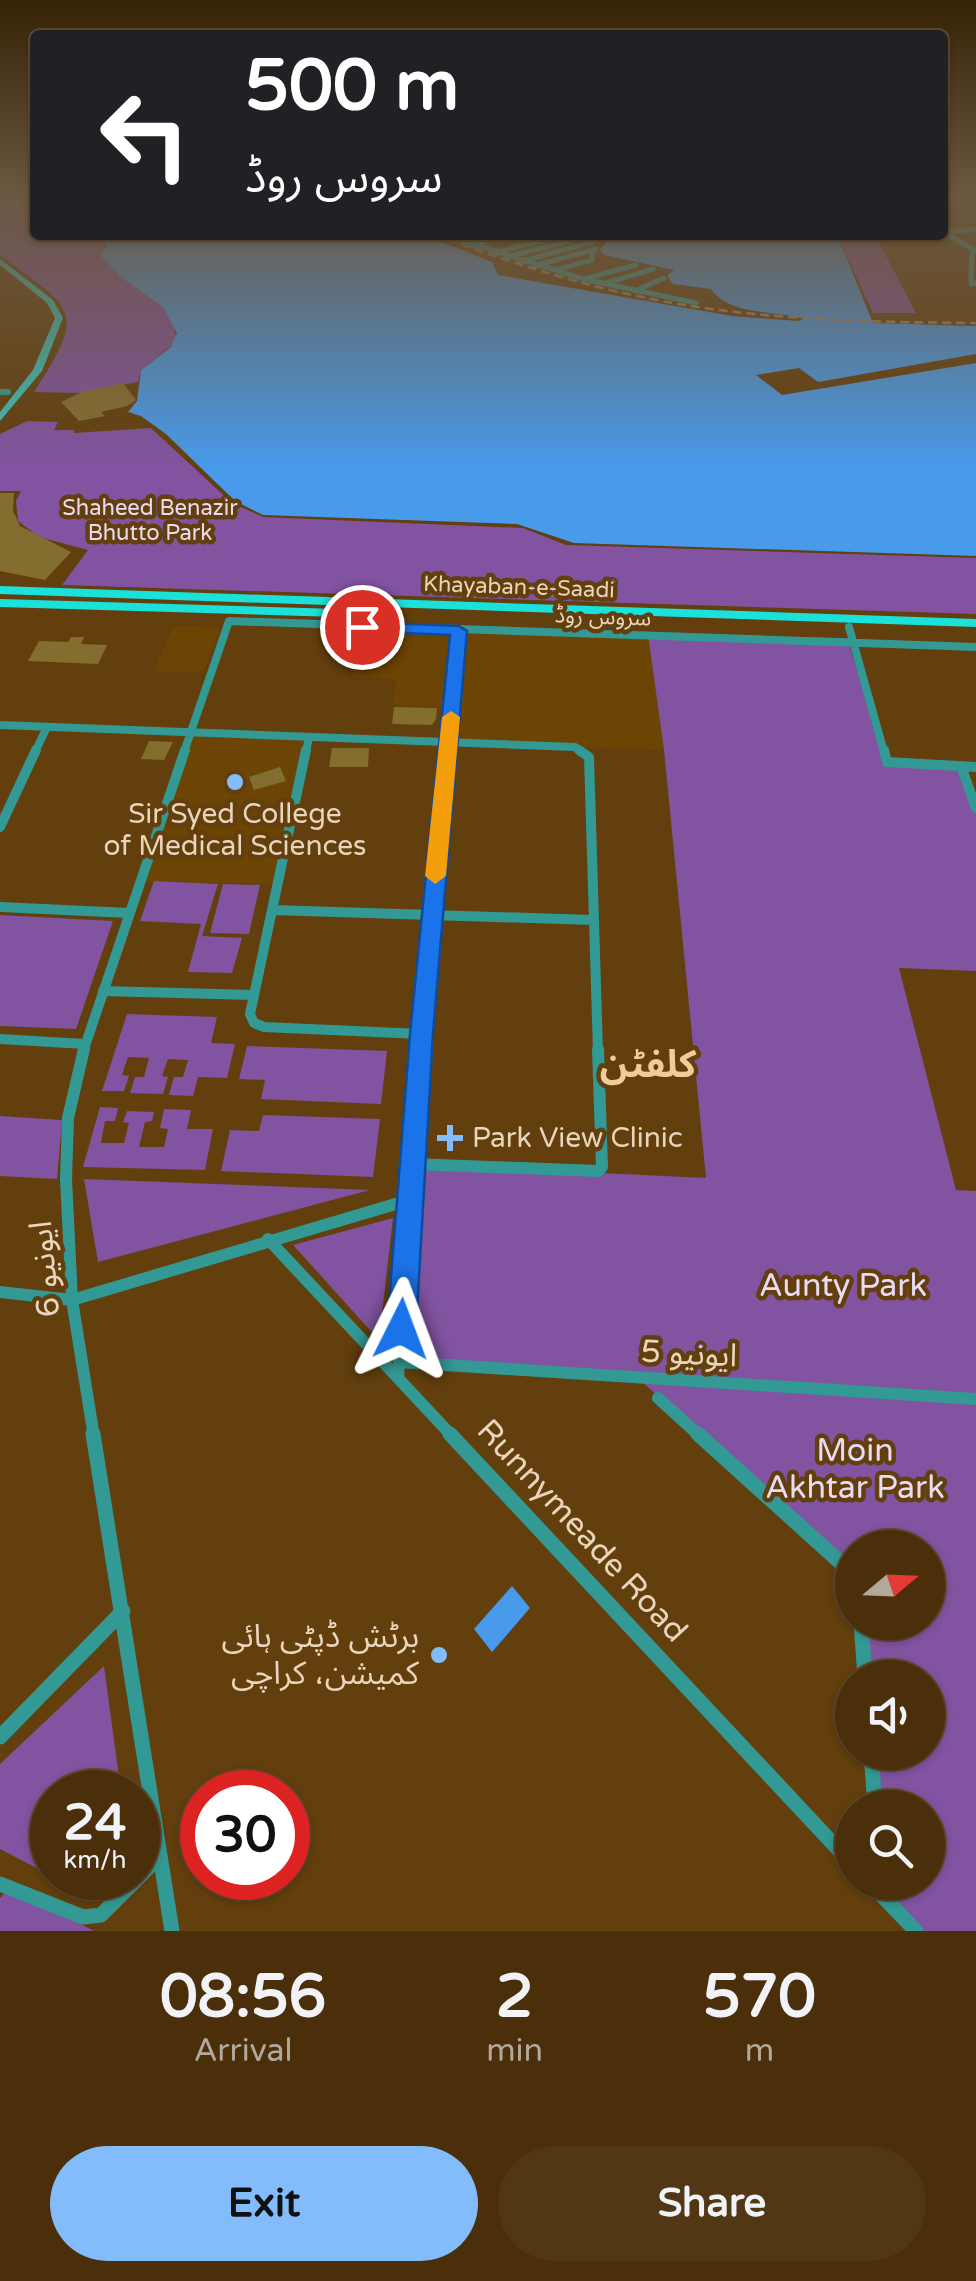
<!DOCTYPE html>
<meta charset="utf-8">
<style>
body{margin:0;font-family:"Varela Round","Noto Sans Arabic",sans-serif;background:#513713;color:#f1f3f6;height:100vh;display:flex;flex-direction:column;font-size:38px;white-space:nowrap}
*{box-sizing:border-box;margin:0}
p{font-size:32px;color:#b2a99c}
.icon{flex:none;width:55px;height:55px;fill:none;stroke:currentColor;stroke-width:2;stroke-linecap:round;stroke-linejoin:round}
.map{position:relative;height:1931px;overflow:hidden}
.details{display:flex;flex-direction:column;background:#4a2f0a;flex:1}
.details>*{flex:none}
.guide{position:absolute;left:30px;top:30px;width:918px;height:210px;border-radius:10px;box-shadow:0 2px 8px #0004,0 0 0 2px #614a2b;background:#202124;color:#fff;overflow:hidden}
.needle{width:65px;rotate:71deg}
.buttons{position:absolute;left:835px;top:1530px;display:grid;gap:20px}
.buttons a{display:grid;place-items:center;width:110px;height:110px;border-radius:50%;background:#4a2f0a;box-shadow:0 2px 8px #0004,0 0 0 2px #614a2b;font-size:50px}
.speed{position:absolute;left:30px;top:1770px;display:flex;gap:20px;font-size:50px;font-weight:700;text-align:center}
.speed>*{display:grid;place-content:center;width:130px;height:130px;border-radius:50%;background:#4a2f0a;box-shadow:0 2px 8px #0004,0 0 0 2px #614a2b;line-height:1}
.speed small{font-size:25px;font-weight:400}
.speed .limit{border:15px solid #d22;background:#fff;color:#111}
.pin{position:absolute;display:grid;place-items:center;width:85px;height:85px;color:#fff;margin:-42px;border:5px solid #fff;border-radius:50%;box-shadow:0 2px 10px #0007}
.me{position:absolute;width:110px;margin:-55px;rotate:3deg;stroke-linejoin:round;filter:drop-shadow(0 0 8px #0008)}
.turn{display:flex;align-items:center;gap:35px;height:210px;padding:0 50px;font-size:45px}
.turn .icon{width:130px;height:130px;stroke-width:2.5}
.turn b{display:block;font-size:70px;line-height:85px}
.eta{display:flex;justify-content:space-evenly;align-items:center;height:170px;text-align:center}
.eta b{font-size:60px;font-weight:800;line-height:70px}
.cta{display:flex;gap:20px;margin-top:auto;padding:20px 50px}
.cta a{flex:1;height:115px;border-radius:60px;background:#82bcfa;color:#111;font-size:40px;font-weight:800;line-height:115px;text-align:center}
.cta a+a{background:#513713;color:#f1f3f6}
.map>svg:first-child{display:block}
.built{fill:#6c4404}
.green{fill:#8153a0}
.water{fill:#489aea}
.building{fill:#846e2f}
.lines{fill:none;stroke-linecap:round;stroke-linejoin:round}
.minor-far5{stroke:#339994;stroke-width:5}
.minor-far4{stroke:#339994;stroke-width:6}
.minor-far3{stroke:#339994;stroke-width:8}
.minor-far2{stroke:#339994;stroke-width:10}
.minor-far1{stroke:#339994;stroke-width:12}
.minor{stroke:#339994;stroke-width:15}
.secondary{fill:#3ec0ba;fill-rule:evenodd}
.primary{fill:#1ae1da;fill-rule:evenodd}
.rail{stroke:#a68a65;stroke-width:2.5;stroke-dasharray:9 5;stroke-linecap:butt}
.route{fill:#1a73e8;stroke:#114b97;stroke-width:2.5}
.slow{fill:#f59e0b}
.poi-dot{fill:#82bcfa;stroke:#623f0d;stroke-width:4}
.labels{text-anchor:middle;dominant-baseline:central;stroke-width:9;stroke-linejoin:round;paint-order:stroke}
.far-park-label{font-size:22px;fill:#e9dbf3;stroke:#623f0d}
.far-street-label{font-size:22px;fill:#e9d4bc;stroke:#623f0d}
.poi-label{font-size:28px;fill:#e9d4bc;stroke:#623f0d}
.near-street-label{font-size:32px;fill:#e9d4bc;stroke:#623f0d}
.near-park-label{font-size:32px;fill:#e9dbf3;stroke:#623f0d}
.near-poi-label{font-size:32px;fill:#e9d4bc;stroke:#623f0d;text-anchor:end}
.district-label{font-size:38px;font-weight:bold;fill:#f3ca99;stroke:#623f0d}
</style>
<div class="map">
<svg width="976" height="1931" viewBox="0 0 976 1931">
<rect width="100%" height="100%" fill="#623f0d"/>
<path class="built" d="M174,626L220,627L203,673L153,671Z
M362,627L648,635L664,750L449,743L452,707L392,705L396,679L352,677Z
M189,732L309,737L278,884L137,881Z"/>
<path class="green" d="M0,197H22L24,208L35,219V235H102L107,243L102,257L122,278L163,307L172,319L177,341L141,370L138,382L79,393L34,392C88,309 74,310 0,255Z
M837,235H875L916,313H873Z
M27,421L58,422L54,430H74V433L151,428L232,503L263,517L523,528L566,545L976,558V614L62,585L88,550L39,537L18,521L16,501L21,491H0V434Z
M648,635L847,638L886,762L961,766L976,809V971L899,968L956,1190L976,1191V1394L399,1362L412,1164L706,1178L664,750Z
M154,881L218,884L202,936L242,938L232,973L188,972L201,924L140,921Z
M223,884L260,885L249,934L210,933Z
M0,915L113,921L76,1029L0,1026Z
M127,1014L217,1017L211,1043L235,1044L227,1078L198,1077L193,1096L169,1095L174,1077H183L188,1060L168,1059L162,1076L168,1077L163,1094L130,1093L135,1077H144L149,1058L128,1057L122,1075L129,1076L124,1091H102Z
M247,1046L387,1051L381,1104L261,1099L265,1080L239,1079Z
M100,1107L118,1108L115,1121H105L101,1143H124L129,1123L123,1122L127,1111L154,1112L152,1121L145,1122L139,1147H164L168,1129L160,1128L164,1109L191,1110L187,1129H213L205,1170L83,1167Z
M263,1115L380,1119L373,1177L221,1171L230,1130L259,1131Z
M0,1116L62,1120L57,1179L0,1176Z
M84,1179L370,1190L98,1262Z
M393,1218L379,1340L293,1245Z
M639,1379L976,1399V1931H915L882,1896L881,1883L928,1882V1808L875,1807L871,1753L928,1752V1678L865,1677L861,1623L928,1622V1548H852V1573Z
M104,1666L121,1792H52V1876L0,1849V1764Z
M10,1888L94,1931H0V1898Z"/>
<path class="water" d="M102,235H424L492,262L498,275L732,316L798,321L803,319C774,310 730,316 711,289L673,284L667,276L674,270L604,255L600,249L606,243L587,235H837L873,323L976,326V354L818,382L799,368L756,375L782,395L976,363V556L574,543L517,524L263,515L235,501L166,434L141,416L128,412L137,401L141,370L171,347L177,333L163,307L122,278L100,255L107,247Z
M512,1586L530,1608L492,1652L474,1629Z"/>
<path class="building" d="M123,383L136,400L127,406L101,412L105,416L79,421L61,402L82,392Z
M0,493H14L13,511L20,526L71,552L45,580L0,571Z
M71,637H84L81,644L107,645L98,664L28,661L39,641L68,642Z
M394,707L437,708L436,719L432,725L392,724Z
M149,741L173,742L164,760L141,759Z
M332,748H369L368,767H329Z
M280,767L286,781L254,790L249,777Z"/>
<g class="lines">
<path class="minor-far5" d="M942,231L976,251
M947,232L976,229
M445,235L583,279L696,303
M472,245L508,235
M972,249L971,284L976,283
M495,253L562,235
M507,257L585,237
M520,262L592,242
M534,266L596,249
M556,270L592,260V250
M584,279L636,265
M606,283L653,269
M635,291L664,278"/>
<path class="minor-far4" d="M0,392H8"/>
<path class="minor-far3" d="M849,627L884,752
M0,725L575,747L582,752
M35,752L47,727
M184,752L229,621L976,647
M306,752L309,737
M448,752L459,631"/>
<path class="minor-far2" d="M306,750L250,1014L254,1023L264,1027L421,1034
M579,750L589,757L598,1052
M884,750L887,762L976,767
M961,766L976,808
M0,827L36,750
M0,907L129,913
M272,910L593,920
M103,991L254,995
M0,1039L85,1044
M83,1052L185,750
M420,1052L448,750"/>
<path class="minor-far1" d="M84,1049L68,1118L66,1179L72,1300L94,1437
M412,1164L598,1171L602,1167L598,1049
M268,1239L453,1437
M0,1292L72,1300L409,1200
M399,1362L976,1399
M398,1378L420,1049
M658,1398L701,1437"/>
<path class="minor" d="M93,1434L172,1931
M450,1434L852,1864
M698,1434L852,1573
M861,1622L865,1678
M0,1737L123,1611
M871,1752L875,1808
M869,1882L916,1931
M0,1884L83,1917L101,1915L159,1857"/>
<path class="secondary" d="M0,259L53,300L63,318L42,371L0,421V412L33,370L55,318L47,303L0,265Z"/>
<path class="primary" d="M0,586L976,619V627L0,594Z
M0,599L371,610L377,614L371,618L0,607Z"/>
<path class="rail" d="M435,235C500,258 565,281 633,295C745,320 861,322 976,323"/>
</g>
<linearGradient id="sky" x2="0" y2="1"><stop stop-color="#362307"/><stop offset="0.42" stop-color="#6b5840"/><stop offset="1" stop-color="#6b5840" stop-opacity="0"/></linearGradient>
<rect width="976" height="467" fill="url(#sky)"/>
<path class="route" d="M362,622L459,626L467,631L433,1034L416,1329L412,1340L401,1344L391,1340L387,1329L410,1034L450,635L356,631V623Z"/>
<path class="slow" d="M451,711L460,717L446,876L435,884L425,876L442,717Z"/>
<g class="poi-dot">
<circle cx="235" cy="782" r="10"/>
<path d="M445 1123h10v10h10v10h-10v10h-10v-10h-10v-10h10z"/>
<circle cx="439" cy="1655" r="10"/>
</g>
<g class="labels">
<g class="far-park-label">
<text x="150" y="508">Shaheed Benazir<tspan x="150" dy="25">Bhutto Park</tspan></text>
</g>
<g class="far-street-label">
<text transform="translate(519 587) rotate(2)">Khayaban-e-Saadi</text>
<text transform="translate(603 617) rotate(2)">سروس روڈ</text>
</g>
<g class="poi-label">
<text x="235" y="814">Sir Syed College<tspan x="235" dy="32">of Medical Sciences</tspan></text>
<text x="472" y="1138" text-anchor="start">Park View Clinic</text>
</g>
<g class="near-street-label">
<text transform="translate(45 1269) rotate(-95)">ایونیو 6</text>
<text transform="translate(689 1354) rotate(3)">ایونیو 5</text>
<text transform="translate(582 1531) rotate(47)">Runnymeade Road</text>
</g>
<g class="near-park-label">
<text x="843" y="1286">Aunty Park</text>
<text x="855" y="1451">Moin<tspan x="855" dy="37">Akhtar Park</tspan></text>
</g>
<g class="near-poi-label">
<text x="419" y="1637">برٹش ڈپٹی ہائی<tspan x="419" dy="37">کمیشن، کراچی</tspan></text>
</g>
<g class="district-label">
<text x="648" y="1065">کلفٹن</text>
</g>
</g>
</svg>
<div class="buttons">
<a><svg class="needle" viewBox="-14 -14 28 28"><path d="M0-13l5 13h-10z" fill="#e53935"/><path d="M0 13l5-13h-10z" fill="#b2a99c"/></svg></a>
<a><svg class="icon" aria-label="sound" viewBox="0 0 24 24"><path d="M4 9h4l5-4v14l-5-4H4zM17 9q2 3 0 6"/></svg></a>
<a><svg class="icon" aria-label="search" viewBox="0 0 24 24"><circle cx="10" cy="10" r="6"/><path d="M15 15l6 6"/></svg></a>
</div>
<div class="speed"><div>24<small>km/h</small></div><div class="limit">30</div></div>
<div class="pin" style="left:362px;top:627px;background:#d93025"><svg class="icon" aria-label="arrive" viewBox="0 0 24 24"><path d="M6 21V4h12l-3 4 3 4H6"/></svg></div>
<svg class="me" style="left:401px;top:1329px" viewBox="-20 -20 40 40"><path d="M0-17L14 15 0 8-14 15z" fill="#1a73e8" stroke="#fff" stroke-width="4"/></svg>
<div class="guide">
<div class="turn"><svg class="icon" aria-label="left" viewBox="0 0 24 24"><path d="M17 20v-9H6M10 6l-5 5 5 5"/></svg><div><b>500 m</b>سروس روڈ</div></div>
</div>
</div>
<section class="details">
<div class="eta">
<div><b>08:56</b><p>Arrival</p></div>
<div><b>2</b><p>min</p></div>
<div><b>570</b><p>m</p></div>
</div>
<div class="cta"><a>Exit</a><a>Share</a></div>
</section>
